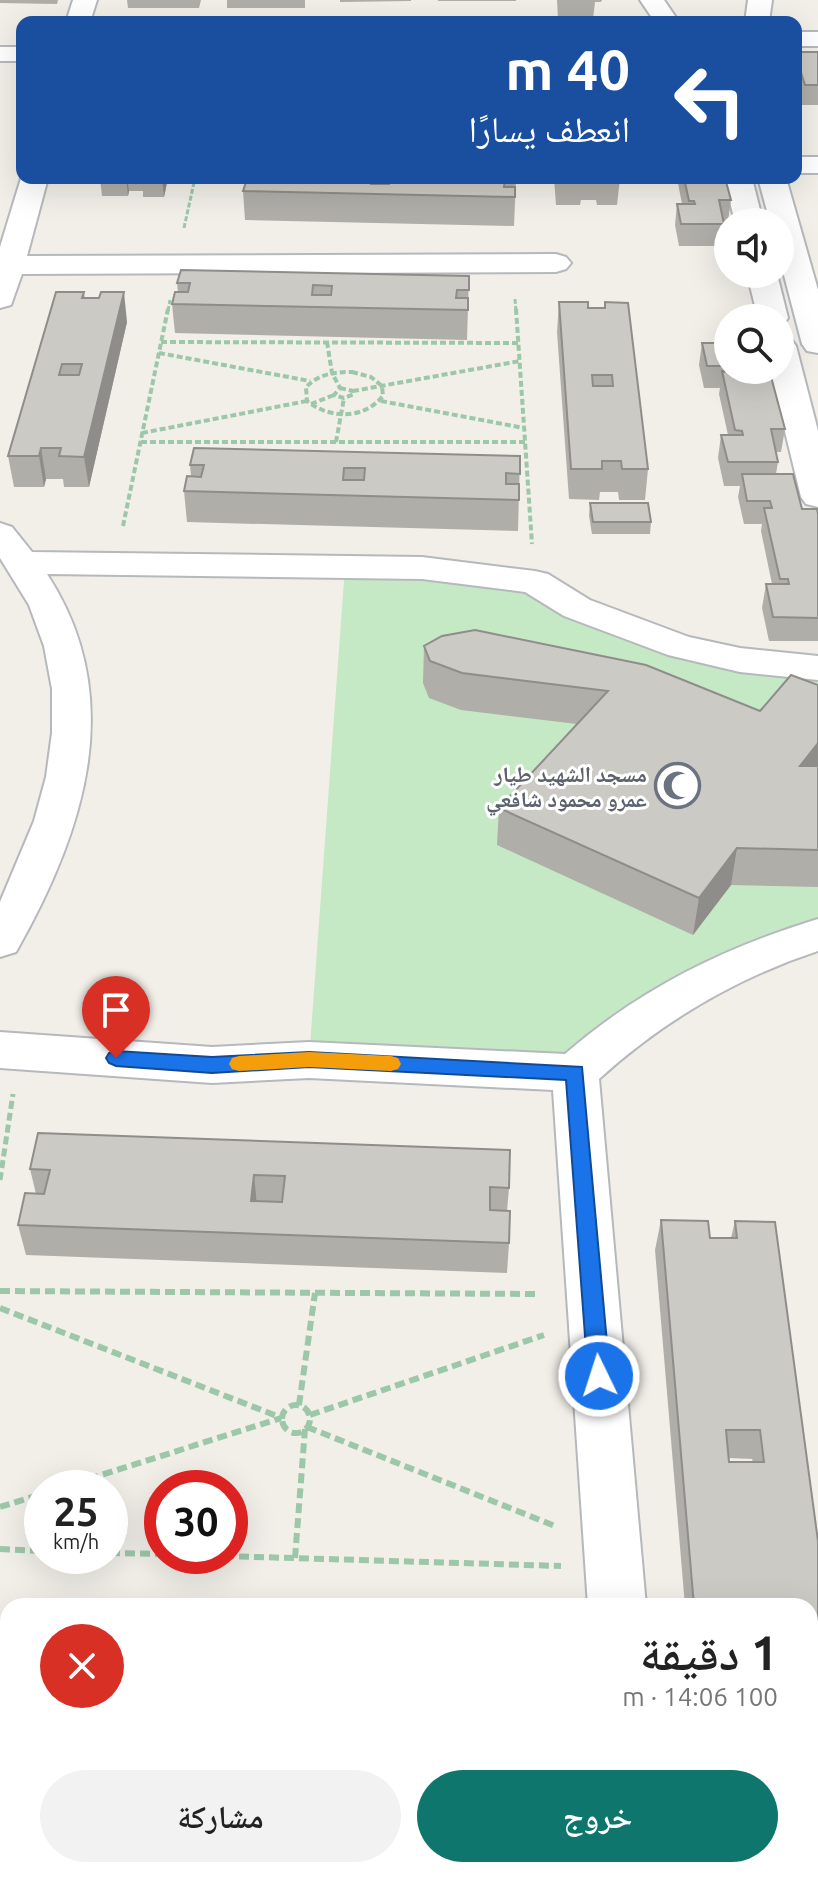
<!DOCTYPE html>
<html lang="ar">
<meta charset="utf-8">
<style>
body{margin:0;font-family:Ubuntu,"Noto Naskh Arabic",sans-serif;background:#f2f2f2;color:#222;direction:rtl;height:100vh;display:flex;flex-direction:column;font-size:30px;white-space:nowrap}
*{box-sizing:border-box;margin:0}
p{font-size:26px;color:#767676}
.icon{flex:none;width:44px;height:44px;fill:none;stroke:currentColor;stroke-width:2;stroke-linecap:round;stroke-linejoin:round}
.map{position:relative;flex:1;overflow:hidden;direction:ltr}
.drawer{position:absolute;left:0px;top:1598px;width:818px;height:280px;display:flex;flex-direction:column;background:#fff;border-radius:24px 24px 0 0;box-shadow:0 8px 32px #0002;direction:rtl}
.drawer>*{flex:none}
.banner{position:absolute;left:16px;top:16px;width:786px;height:168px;border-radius:16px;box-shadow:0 8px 32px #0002;direction:rtl;background:#1a4fa0;color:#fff;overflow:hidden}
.controls{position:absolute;left:714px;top:208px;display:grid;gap:16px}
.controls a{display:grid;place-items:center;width:80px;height:80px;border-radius:50%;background:#fff;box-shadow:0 8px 32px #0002;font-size:40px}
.speed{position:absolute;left:24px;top:1470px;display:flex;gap:16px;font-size:40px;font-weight:700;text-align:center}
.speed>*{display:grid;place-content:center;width:104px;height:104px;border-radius:50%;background:#fff;box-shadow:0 8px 32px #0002;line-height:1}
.speed small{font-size:20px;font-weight:400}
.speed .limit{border:12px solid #d22;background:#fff;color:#111}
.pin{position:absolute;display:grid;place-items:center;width:68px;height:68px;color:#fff;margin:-82px -34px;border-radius:50% 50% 50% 0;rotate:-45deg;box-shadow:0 0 8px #0007}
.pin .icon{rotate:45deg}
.me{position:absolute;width:88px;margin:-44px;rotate:356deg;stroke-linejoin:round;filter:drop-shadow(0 0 6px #0008)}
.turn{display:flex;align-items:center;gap:28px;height:168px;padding:0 40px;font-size:36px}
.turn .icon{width:104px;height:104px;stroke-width:2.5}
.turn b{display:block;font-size:56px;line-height:68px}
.round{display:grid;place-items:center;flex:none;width:84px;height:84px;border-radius:42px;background:#f2f2f2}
.overview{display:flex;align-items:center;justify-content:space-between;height:136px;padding:0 40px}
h1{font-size:48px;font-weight:600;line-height:60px}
.primary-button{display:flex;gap:16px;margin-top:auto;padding:16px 40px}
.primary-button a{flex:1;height:92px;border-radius:48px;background:#0f766e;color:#fff;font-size:32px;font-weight:600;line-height:92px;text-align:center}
.primary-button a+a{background:#f2f2f2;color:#222}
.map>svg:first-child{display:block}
.green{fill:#c5e8c5}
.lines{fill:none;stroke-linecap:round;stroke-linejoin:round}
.minor-casing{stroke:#b5b8bc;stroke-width:4}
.path-far3{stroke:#9cc7a9;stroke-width:3;stroke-dasharray:5 2;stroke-linecap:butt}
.path-far2{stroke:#9cc7a9;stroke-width:4;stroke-dasharray:6 3;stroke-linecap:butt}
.path-far1{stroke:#9cc7a9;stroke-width:5;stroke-dasharray:8 4;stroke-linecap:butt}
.path{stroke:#9cc7a9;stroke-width:6;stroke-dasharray:10 5;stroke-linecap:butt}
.minor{fill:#fff;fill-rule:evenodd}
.wall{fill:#afaea9;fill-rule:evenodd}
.shaded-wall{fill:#8f8d8a}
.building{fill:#cccac5;stroke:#8f8d8a;stroke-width:2;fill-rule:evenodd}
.route{fill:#1a73e8;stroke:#114b97;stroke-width:2}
.slow{fill:#f59e0b}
.labels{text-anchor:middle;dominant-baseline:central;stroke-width:6;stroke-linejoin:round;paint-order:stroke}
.worship-label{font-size:22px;font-weight:bold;fill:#5b616d;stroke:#fff;text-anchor:end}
</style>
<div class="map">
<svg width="818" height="1878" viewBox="0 0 818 1878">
<rect width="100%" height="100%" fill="#f1efe8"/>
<path class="green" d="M345,567L535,582L627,629L818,668V935L575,1073L309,1060Z"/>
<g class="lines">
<defs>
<path id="minor" d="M73,0H97L90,22H66Z
M640,0H664L679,22H655Z
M748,0H772L769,22H745Z
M796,32H818V46H796Z
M0,47H22V61H0Z
M796,157H818V173H796Z
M22,175V178H48L27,256L556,254L566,257L571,263L566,269L556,272L22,274L11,305L0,308V247Z
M724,178H752L763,222H735Z
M758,178H786L818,290V353L807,351L802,344L780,260V222H770Z
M747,274H777L788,318L784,324L780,325V318H758Z
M780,337L791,339L796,346L818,431V507L806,504L801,497L770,370H780Z
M0,523L12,527L32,552L422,557L535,571L548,574L590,600L689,637L740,648L818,656V680L740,672L668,655L564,616L525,592L422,579L47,574C129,699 83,834 16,952L0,957V902L34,821L46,777L52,733V689L44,646L29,605L0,558Z
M818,919V951C736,978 663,1021 599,1079L646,1606H588L553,1090L309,1078L212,1083L0,1068V1032L212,1047L309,1042L565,1054C640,989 723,948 818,919Z
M606,1870H670V1878H606Z"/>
</defs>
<use href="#minor" class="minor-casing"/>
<path class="path-far3" d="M184,228L195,178
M515,299L516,311
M168,311L170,300"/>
<path class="path-far2" d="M516,309L532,544
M161,342L518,343
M327,342L332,373L340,388
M159,353L310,381
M352,372L371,377L382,386L383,396C363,420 330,419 307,401L306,387C319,374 334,372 352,372Z
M340,388L353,391L354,394L344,398L334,395Z
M353,391L520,361
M381,401L524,428
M311,404L334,395
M142,433L307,401
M141,442H525
M336,442L344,398
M123,526L168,309"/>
<path class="path-far1" d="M0,1180L13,1094"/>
<path class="path" d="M0,1291L539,1294
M0,1308L282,1418
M299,1405L315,1293
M282 1419a14 14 0 1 1 28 0a14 14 0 1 1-28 0Z
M310,1415L544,1335
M307,1427L555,1526
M60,1488L281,1418
M0,1507L42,1494
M0,1549L42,1551
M110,1553L162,1554
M224,1556L561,1566
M295,1558L305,1429"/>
<use href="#minor" class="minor"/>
</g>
<path class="wall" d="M0,0H58L57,4L0,3Z
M127,0H201L199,8H128Z
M227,0H305V8H227Z
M340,0H411V1L340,2Z
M438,0H516V1H438Z
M557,0H602L601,2H595L593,19H558Z
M796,52H818V105H802L796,86Z
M100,178H168L164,197H143V191H129L128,196H102Z
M247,178H516L514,226L245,220L243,191L247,182Z
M554,178H620L617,205H597L596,200H581L580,205H556Z
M677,178H725L731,200L728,221H724L721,246H679L675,225L677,204H682Z
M469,276L467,340L175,333L172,304L178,292L177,283Z
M84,292L85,298L127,322L89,487H64L63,479H46L44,487H14L8,456Z
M559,302L588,308H604L605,302L648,469L645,500H619L618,492H600L599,500L569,499L557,332Z
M702,343H728L785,429L781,452H776L778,462L776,474L802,509L818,514V641H769L762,608L766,584H772L761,531L762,524H744L738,497L740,486H724L718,458L721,435H728L719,394L720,388H704L699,365Z
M520,456L518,531L187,522L184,491L191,476L190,465Z
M590,503L651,522L650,534H592L589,516Z
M424,646L760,711L818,685V887L731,885L693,935L497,845L499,808L577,724L461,710L429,698L423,683Z
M38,1133L509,1188L507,1211L509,1243L507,1273L26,1255L18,1225L36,1194L30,1169Z
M661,1220L710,1238H731L735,1221L818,1541V1746H810V1606H685L655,1250ZM729,1458L752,1459L753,1462H729Z
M8,1740V1807L0,1789Z"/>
<path class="shaded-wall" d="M126,178H127L129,191L128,196Z
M162,178H168L164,197Z
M124,292L127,322L89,487L84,457Z
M41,448L46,479L44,487L39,456Z
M818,743V770L800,766Z
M737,848L731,885L693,935L699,898Z
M254,1175L257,1206L251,1201Z"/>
<path class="building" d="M796,52H818V85H805L796,57Z
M258,178H372L371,184H389L390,178H516V180L505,179L504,187H515V197L243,191L246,182H257Z
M684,178H725L731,200H719L724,224H681L677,204H695L694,201H689Z
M181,270L469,276V290H457L456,298H468V310L172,304L175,292H188L190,283H177ZM313,285L332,286L331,295H312Z
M56,292H84L82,298H99L101,292H124L84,457L59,456L61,448H41L39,456H8ZM62,364H82L79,375H59Z
M559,302H588V308H605V302L628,303L648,469H622L621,461H602V469H571ZM592,375H612L613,386H593Z
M702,343H728V369L727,366H707Z
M728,370H756L757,373H770L785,429H771L778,462H728L721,435H743L742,431L735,430L722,371L728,372Z
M194,448L520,456V474L506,473V484H519V500L184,491L187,476L201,477L204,465H190ZM344,468H365L364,480H343Z
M742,474H793L802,509H817L818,514V618L773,617L766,584H789L788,579H780L764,508H772L770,501H747Z
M590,503H648L651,522H593Z
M475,630L646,665L760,711L791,675L818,685V743L800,766H818V850L737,848L699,898L499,808L608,691L462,673L430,661L424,646L442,636Z
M38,1133L510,1150L509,1188L490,1187V1210L510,1211L509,1243L18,1225L25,1193L44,1194L50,1170L30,1169ZM254,1175L285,1176L282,1202L251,1201Z
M661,1220L708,1221L710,1238H737L735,1221L775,1222L818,1541V1721H810V1606H694ZM726,1430H760L764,1462H729Z
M8,1740V1789H0Z"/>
<path class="route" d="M116,1051L212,1057L309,1052L582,1067L610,1376L607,1383L599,1385L591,1383L588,1376L566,1080L309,1067L212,1073L116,1066L109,1063L106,1058L109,1053Z"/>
<path class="slow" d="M309,1052L391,1056L398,1058L401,1064L398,1069L391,1071L309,1067L239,1071L232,1069L229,1064L232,1058L239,1056Z"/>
<defs>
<symbol id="mosque-ring" viewBox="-11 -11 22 22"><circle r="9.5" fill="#fff" stroke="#6b7280" stroke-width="1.5"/><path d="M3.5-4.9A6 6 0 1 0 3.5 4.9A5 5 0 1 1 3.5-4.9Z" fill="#6b7280"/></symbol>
</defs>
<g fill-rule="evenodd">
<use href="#mosque-ring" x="652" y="760" width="51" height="51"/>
</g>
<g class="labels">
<g class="worship-label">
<text x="647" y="773">مسجد الشهيد طيار<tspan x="647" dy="25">عمرو محمود شافعي</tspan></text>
</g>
</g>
</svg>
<div class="controls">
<a><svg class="icon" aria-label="sound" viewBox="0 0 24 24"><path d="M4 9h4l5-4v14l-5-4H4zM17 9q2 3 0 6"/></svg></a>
<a><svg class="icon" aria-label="search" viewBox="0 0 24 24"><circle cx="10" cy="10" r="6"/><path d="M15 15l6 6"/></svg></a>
</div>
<div class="speed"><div>25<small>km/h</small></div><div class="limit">30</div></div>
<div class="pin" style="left:116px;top:1058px;background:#d93025"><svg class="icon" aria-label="arrive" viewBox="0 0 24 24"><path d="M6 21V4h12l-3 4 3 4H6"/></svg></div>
<svg class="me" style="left:599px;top:1376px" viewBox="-20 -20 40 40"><circle r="17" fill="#1a73e8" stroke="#fff" stroke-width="3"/><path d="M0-11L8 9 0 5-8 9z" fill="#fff"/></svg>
<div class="banner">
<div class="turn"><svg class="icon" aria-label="left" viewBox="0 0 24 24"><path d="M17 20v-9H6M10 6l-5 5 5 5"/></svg><div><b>40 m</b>انعطف يسارًا</div></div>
</div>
<section class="drawer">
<div class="overview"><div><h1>1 دقيقة</h1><p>100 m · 14:06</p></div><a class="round" style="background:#d93025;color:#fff"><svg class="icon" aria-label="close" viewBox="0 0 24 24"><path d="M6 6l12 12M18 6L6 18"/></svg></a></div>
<div class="primary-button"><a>خروج</a><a>مشاركة</a></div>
</section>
</div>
